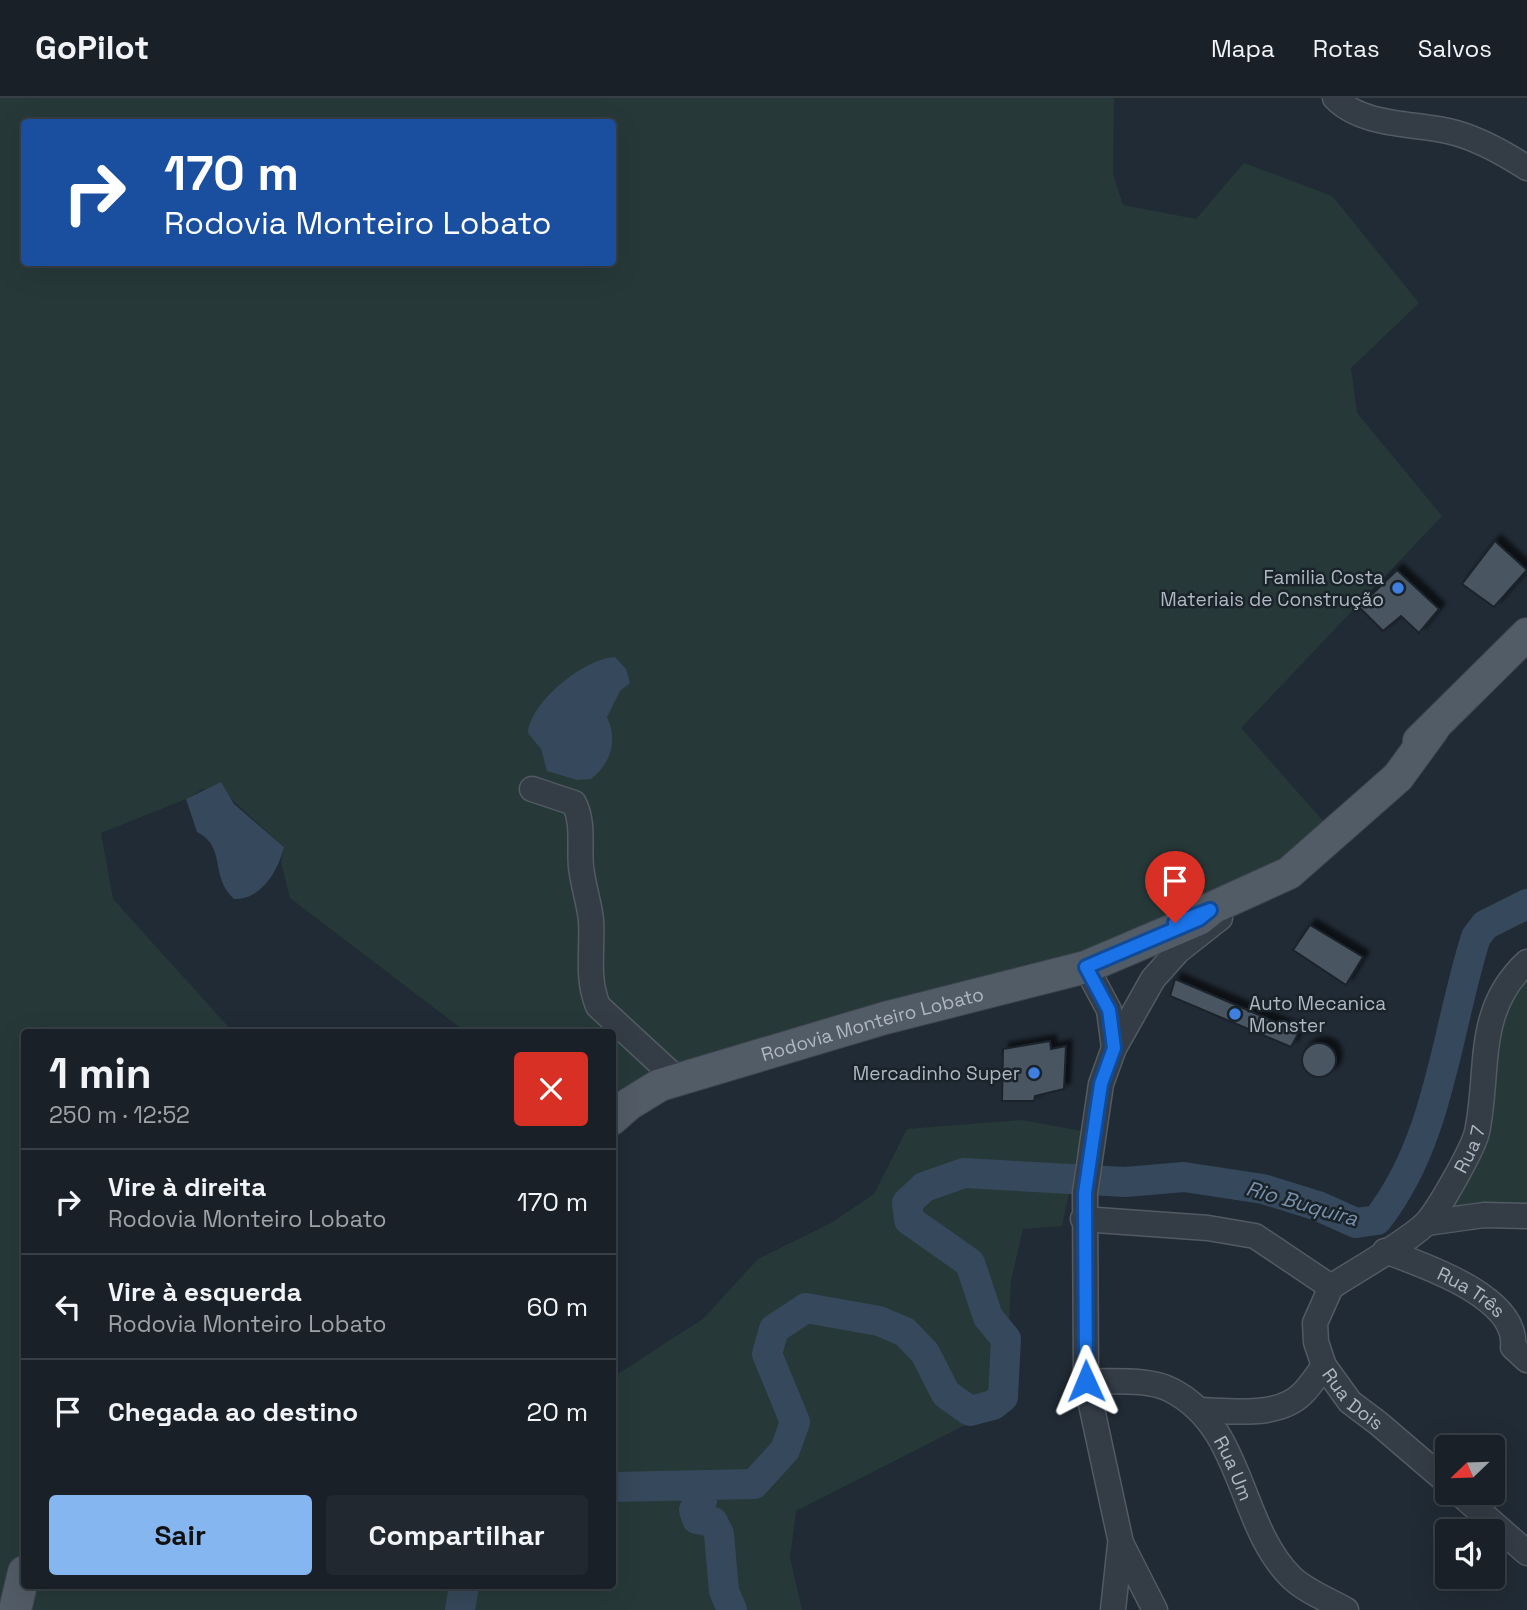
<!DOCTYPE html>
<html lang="pt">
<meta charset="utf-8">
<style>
body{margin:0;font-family:"Space Grotesk",sans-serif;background:#222830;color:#f1f3f6;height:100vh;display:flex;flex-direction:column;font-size:26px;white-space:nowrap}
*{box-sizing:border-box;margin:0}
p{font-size:23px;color:#9fa3a8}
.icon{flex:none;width:38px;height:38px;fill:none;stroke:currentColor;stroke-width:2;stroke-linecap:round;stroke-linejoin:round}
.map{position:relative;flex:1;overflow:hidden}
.drawer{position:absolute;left:21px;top:931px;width:595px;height:560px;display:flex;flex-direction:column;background:#192028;border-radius:7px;box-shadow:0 7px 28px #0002,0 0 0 2px #373e45}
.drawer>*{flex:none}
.guide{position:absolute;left:21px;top:21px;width:595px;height:147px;border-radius:7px;box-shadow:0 7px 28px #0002,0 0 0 2px #373e45;background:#1a4fa0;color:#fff;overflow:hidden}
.needle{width:46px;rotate:247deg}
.fabs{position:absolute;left:1435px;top:1337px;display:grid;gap:14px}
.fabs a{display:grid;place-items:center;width:70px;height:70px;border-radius:7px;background:#192028;box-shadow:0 7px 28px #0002,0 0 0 2px #373e45;font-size:35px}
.pin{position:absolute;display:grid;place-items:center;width:60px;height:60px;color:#fff;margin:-72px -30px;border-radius:50% 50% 50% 0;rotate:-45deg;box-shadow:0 0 7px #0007}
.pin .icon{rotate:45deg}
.me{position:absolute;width:77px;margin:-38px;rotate:359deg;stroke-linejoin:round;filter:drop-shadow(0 0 5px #0008)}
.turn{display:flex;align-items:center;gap:24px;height:147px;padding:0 28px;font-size:32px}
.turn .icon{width:91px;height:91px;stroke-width:2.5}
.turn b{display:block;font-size:49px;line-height:60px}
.round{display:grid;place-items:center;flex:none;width:74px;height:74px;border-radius:7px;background:#222830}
.summary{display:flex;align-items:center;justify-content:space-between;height:119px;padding:0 28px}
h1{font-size:42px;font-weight:600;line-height:52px}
.primary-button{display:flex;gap:14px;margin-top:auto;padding:14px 28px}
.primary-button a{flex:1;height:80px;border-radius:7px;background:#86b6ef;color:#111;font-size:28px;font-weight:600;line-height:80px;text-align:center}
.primary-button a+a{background:#222830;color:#f1f3f6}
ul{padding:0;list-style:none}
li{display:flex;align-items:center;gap:21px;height:105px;padding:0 28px;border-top:2px solid #373e45}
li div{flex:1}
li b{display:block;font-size:26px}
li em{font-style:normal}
header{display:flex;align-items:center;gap:42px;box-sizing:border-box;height:98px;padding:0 35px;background:#192028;border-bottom:2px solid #373e45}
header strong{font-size:33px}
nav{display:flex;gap:38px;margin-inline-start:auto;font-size:24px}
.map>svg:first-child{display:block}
.green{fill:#263938;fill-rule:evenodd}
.water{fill:#36485b}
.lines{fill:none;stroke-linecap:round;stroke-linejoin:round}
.river{stroke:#36485b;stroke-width:30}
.building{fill:#495560;stroke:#1c242c;stroke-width:2;filter:url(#shadow)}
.minor-casing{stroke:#525a63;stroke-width:27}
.major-casing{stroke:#3e454f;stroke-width:34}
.minor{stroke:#343c46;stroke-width:24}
.major{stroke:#525c66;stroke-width:32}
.route-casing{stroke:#114b97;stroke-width:18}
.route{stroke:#1a73e8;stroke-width:12}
.shop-dot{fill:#3f7fe0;stroke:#1a222a;stroke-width:2.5}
.labels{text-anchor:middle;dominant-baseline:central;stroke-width:5;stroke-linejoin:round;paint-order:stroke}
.poi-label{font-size:19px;fill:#aeb7c2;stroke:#1a222a;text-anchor:end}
.street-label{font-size:19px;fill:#aeb7c2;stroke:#1a222a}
.water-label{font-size:21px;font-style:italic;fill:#7890a9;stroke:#1a222a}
</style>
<header>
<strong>GoPilot</strong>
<nav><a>Mapa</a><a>Rotas</a><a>Salvos</a></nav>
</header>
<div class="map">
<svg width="1527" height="1512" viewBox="0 0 1527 1512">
<defs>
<filter id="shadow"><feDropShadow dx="6" dy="-6" stdDeviation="2" flood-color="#0009"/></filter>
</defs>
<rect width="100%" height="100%" fill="#212b35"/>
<path class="green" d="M0,0H1114L1113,76L1123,107L1196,121L1244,65L1332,98L1419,205L1351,270L1357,315L1442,418L1241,630L1325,725L1259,789L1210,812L613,1018L612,934H466L290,800L281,764L284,749L227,697L203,691L186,701L101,735L113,801L233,934H24V1488H612L613,1279L703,1221L758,1161L831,1125L874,1096L907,1031L1021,1022L1082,1033L1062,1128L1023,1131L1011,1183L1007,1268L993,1307L970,1313L965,1327L796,1413L790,1460L802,1512H0ZM24,24H612V164H24Z
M1527,875V1119L1437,1124L1499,924Z"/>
<path class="water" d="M615,559L626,571L630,585L620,593L607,619C618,643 611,665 591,681L577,682L547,673L541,651L528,635C530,604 585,560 615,559Z
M221,684L234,706L284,749C278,773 261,802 234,801C209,778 227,749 197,734L186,701Z"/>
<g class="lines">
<path class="river" d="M706,1387L701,1406L694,1412L697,1421L713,1424L719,1436L724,1493L732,1512
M612,1389L754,1386L785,1352L795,1324L767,1256L774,1231L806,1210L879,1223L905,1234L925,1255L946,1296L970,1313L993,1307L1003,1299L1006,1241L988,1219L970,1165L909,1122L907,1105L924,1089L964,1075L1125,1084L1184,1079L1263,1091L1318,1108L1356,1125L1377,1122C1440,1042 1446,933 1476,839L1485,827L1527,806
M460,1512L464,1488"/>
</g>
<path class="building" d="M1495,443L1527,472L1494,509L1462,486Z
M1397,472L1439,511L1419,535L1401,518L1383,533L1359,509Z
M1310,827L1363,859L1346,887L1293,852Z
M1175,881L1299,934L1291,949L1170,898Z
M1050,943L1051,951L1066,948L1064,991L1035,998L1034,1003H1002L1003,951Z
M1302 962a17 17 0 1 1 34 0a17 17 0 1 1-34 0Z"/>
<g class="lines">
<defs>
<g id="minor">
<path d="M1335,0C1362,28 1413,25 1448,33C1475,39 1504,55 1527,70"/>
<path d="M532,691L574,705C584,725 579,746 581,769C583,787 589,804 591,822C593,852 586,879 598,908L677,981"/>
<path d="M1086,869L1109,912L1114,950"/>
<path d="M1083,1121L1208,1130L1255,1138L1331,1189"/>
<path d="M1427,1125L1484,1117L1527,1118"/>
<path id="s1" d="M1385,1153C1423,1167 1519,1199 1513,1249L1527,1262"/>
<path id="s2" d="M1331,1189C1352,1175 1414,1140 1428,1123C1440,1109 1473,1051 1477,1034C1490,972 1474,913 1527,864"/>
<path id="s3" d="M1331,1189L1315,1225L1316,1244L1324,1268L1350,1304L1378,1325L1447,1384"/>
<path id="s4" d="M1086,1283C1111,1284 1149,1280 1171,1292C1244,1329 1238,1426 1291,1479C1305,1493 1329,1502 1346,1512"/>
<path d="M1200,1312C1232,1313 1279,1320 1303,1295C1311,1287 1317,1277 1324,1268"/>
<path d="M1459,1395L1527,1455"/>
<path d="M1113,1512L1120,1447"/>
<path d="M1155,1512L1121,1445L1086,1283L1085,1095L1101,986L1114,950L1153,881L1178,853L1220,820"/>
</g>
<g id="major">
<path d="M1419,643L1527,536"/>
<path d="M1190,820L1289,775L1398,679L1433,631"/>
<path id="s5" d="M612,1021L629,1006L660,987L885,920L1086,869L1199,821L1210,812"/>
<path d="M15,1512L24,1474"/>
</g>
</defs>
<use href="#minor" class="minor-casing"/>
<use href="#major" class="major-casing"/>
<use href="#minor" class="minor"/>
<use href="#major" class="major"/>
</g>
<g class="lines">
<defs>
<path id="route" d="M1086,1283L1085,1095L1101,986L1114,950L1109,912L1086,869L1199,821L1210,812L1175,825"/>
</defs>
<use href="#route" class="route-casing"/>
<use href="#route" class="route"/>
</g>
<g class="shop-dot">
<circle cx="1398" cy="490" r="7"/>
<circle cx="1235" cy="916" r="7"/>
<circle cx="1034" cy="975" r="7"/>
</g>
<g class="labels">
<g class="poi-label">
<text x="1384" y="479">Familia Costa<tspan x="1384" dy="22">Materiais de Construção</tspan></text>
<text x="1249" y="905" text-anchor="start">Auto Mecanica<tspan x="1249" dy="22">Monster</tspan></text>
<text x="1020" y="975">Mercadinho Super</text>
</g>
<g class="street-label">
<text stroke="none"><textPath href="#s5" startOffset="280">Rodovia Monteiro Lobato</textPath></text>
<text stroke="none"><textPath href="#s2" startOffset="201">Rua 7</textPath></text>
<text stroke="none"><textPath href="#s1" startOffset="96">Rua Três</textPath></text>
<text stroke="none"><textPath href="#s3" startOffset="128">Rua Dois</textPath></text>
<text stroke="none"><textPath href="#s4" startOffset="189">Rua Um</textPath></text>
</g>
<g class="water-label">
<text transform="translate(1302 1105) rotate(16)">Rio Buquira</text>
</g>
</g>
</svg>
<div class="fabs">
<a><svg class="needle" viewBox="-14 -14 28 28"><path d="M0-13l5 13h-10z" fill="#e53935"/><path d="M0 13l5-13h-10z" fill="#9fa3a8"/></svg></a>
<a><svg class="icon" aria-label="sound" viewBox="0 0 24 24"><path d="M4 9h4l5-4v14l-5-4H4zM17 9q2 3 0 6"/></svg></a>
</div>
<div class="pin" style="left:1175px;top:825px;background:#d93025"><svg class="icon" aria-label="arrive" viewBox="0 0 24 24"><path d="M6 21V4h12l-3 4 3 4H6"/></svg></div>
<svg class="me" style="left:1086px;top:1283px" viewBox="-20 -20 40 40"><path d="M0-17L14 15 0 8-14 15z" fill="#1a73e8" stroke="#fff" stroke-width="4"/></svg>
<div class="guide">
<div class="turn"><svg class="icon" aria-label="right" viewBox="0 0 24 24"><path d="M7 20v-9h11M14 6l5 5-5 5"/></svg><div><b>170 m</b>Rodovia Monteiro Lobato</div></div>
</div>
<section class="drawer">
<div class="summary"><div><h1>1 min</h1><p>250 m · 12:52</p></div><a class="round" style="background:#d93025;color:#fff"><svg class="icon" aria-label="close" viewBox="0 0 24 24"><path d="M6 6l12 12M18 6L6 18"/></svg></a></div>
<ul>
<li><svg class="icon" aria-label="right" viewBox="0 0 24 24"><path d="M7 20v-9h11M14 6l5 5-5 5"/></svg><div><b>Vire à direita</b><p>Rodovia Monteiro Lobato</p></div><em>170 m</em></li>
<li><svg class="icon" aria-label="left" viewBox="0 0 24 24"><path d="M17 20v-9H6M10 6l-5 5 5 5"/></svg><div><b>Vire à esquerda</b><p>Rodovia Monteiro Lobato</p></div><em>60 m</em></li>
<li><svg class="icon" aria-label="arrive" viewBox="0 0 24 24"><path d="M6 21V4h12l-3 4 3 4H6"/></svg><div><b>Chegada ao destino</b></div><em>20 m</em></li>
</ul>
<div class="primary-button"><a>Sair</a><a>Compartilhar</a></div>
</section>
</div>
